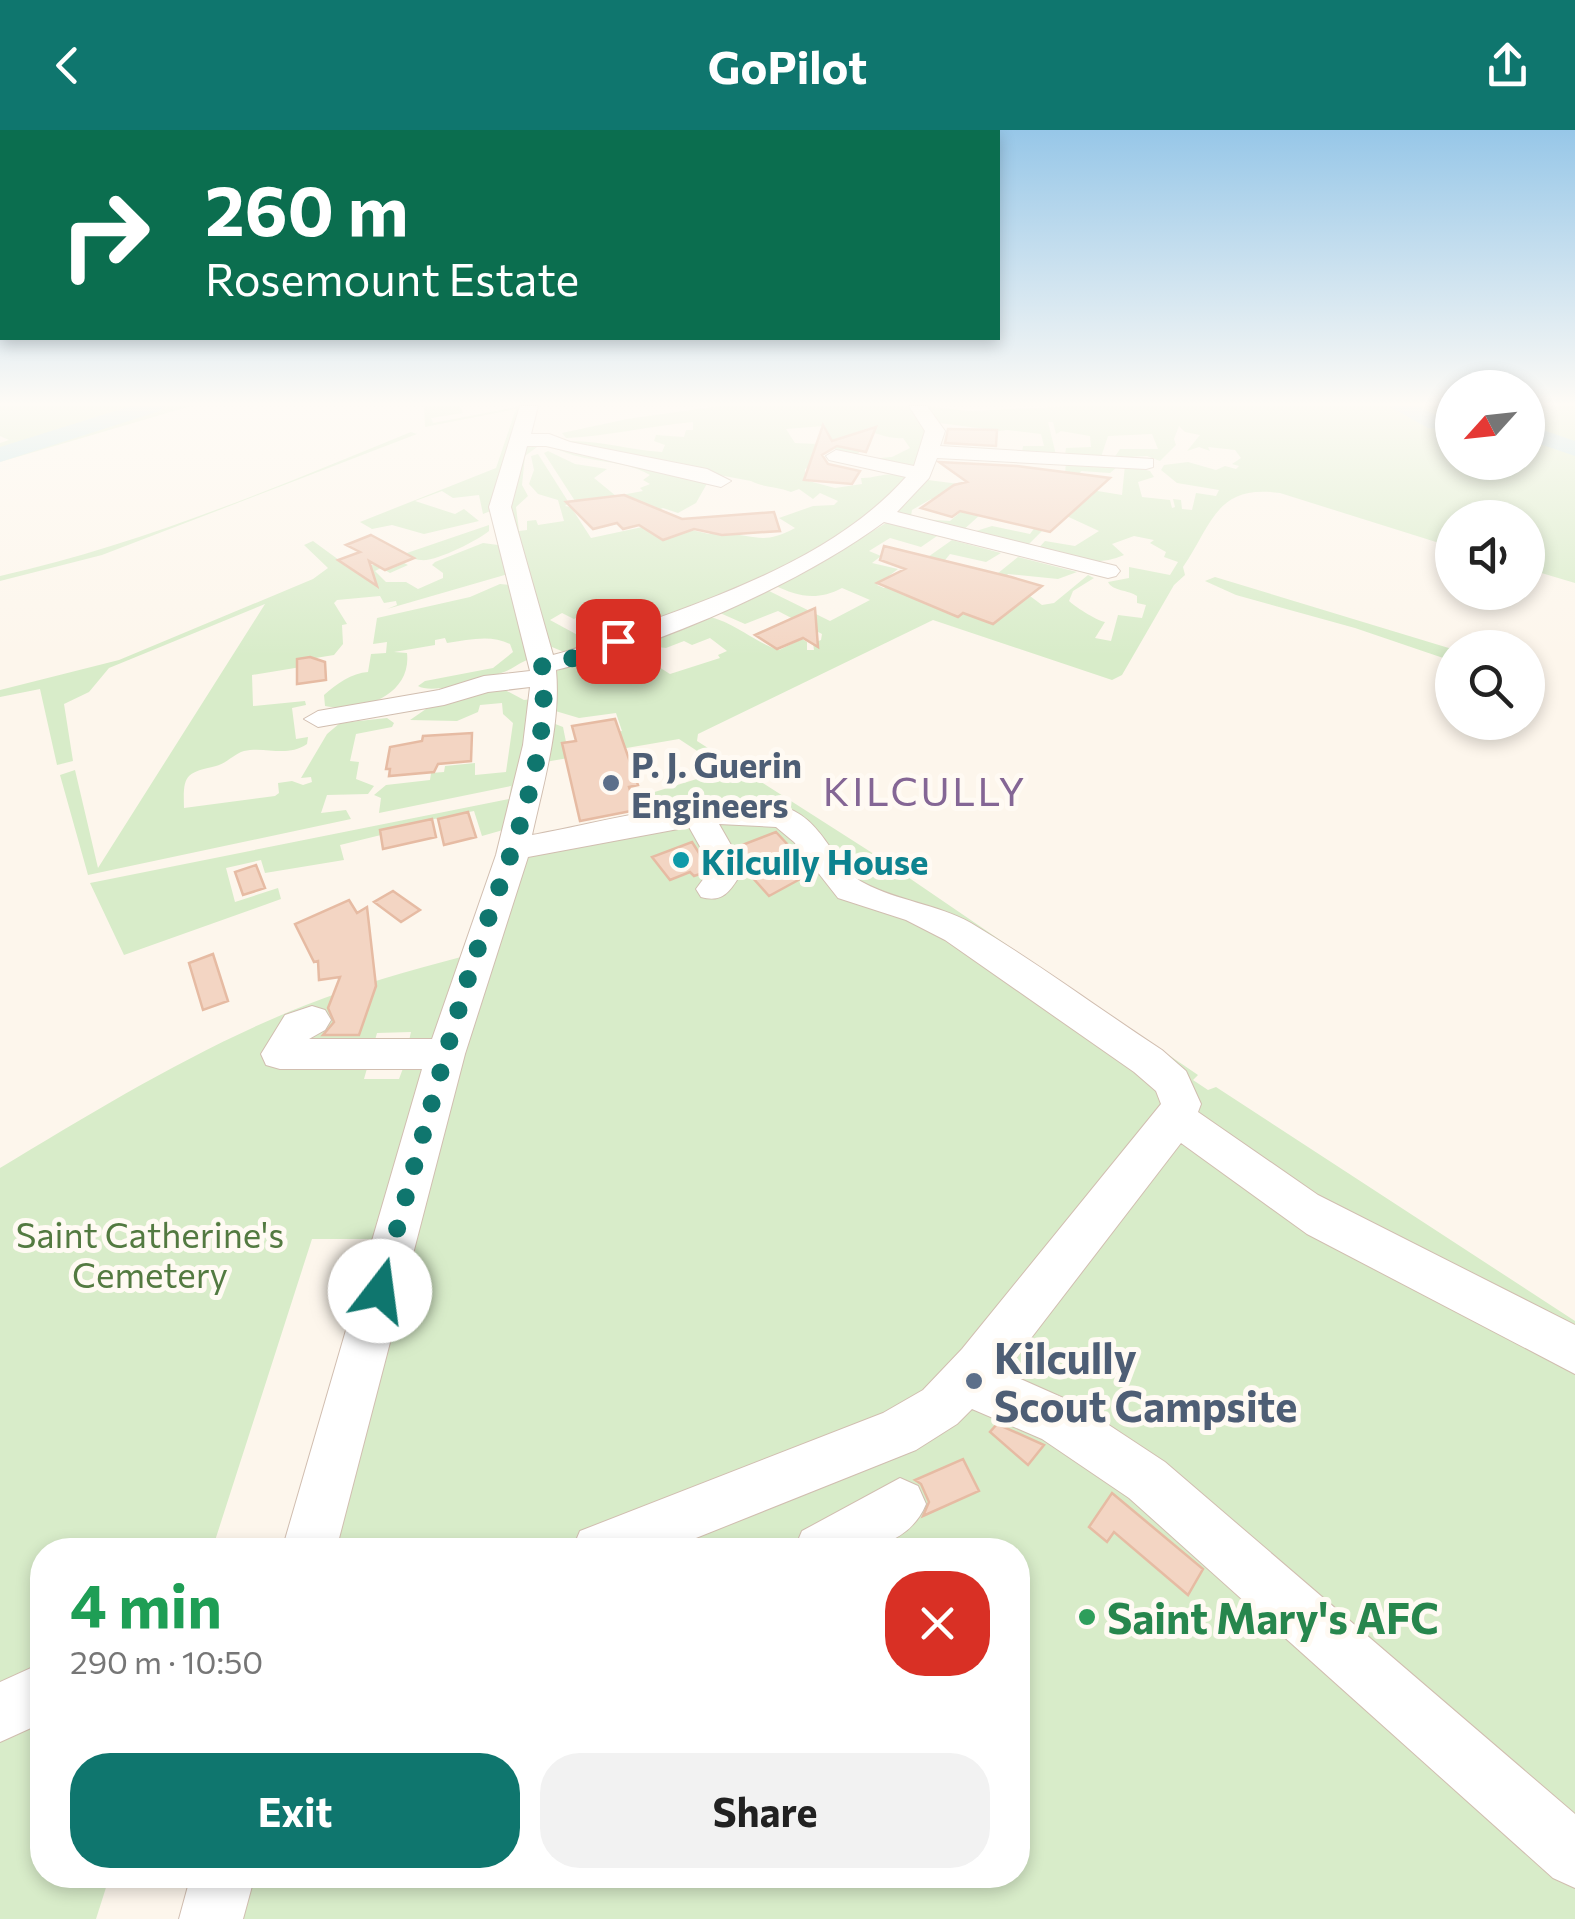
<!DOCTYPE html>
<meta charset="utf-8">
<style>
body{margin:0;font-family:Commissioner,sans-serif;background:#f2f2f2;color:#222;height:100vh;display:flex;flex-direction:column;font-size:38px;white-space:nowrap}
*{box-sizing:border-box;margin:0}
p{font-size:32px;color:#767676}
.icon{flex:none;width:55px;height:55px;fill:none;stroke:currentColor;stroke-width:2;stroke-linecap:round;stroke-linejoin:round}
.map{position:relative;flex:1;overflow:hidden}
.side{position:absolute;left:30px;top:1408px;width:1000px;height:350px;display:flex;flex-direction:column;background:#fff;border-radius:40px;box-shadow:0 5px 15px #0003}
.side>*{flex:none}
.banner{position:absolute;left:0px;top:0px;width:1000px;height:210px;box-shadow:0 5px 15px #0003;background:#0b6e4f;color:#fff;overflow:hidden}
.needle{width:65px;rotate:243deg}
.buttons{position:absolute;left:1435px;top:240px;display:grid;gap:20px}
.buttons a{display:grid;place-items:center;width:110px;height:110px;border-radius:50%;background:#fff;box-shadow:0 5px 15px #0003;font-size:50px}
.pin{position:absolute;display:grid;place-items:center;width:85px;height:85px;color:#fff;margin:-42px;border-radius:20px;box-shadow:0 5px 15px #0006}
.me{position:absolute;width:110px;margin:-55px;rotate:15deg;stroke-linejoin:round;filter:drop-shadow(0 0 8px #0008)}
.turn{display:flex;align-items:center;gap:35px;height:210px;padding:0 40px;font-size:45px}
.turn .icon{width:130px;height:130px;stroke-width:2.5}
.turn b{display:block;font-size:70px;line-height:85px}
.round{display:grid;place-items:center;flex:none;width:105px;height:105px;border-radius:40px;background:#f2f2f2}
.overview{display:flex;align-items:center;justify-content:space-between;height:170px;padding:0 40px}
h1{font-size:60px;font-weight:700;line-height:75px;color:#1e9e55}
.button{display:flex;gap:20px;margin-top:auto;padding:20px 40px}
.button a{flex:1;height:115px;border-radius:40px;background:#0f766e;color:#fff;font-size:40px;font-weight:700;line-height:115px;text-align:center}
.button a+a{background:#f2f2f2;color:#222}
header{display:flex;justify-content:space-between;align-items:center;height:130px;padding:0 40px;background:#0f766e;color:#fff;font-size:45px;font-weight:700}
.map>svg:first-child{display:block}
.green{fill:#d8ecc9}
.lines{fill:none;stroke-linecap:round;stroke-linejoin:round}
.river{fill:#bfe3e8;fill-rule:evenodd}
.building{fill:#f3d5c3;stroke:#e6bba3;stroke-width:2.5}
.minor-casing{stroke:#d1beb0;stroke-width:2}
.minor{fill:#fff;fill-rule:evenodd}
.route{stroke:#0f766e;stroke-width:18;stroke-dasharray:0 32.4}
.service-dot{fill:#5c6f8a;stroke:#fffaf3;stroke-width:4}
.culture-dot{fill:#0f9aa8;stroke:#fffaf3;stroke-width:4}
.leisure-dot{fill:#2e9e5b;stroke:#fffaf3;stroke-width:4}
.labels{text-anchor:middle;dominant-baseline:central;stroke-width:10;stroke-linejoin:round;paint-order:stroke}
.service-label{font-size:35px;font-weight:bold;fill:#4e5e75;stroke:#fffaf3;text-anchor:start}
.culture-label{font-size:35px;font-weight:bold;fill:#0d838f;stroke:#fffaf3;text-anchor:start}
.park-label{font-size:35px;fill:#537a41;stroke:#fffaf3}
.quarter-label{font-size:40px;letter-spacing:2.5px;fill:#846695;stroke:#fffaf3}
.near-service-label{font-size:42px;font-weight:bold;fill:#4e5e75;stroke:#fffaf3;text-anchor:start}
.near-leisure-label{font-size:42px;font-weight:bold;fill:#27864d;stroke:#fffaf3;text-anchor:start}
</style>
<header><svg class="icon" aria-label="back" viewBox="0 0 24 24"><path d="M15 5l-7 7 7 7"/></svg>GoPilot<svg class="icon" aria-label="share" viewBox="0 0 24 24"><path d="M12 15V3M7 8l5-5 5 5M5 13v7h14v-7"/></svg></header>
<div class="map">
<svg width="1575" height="1789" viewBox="0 0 1575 1789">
<rect width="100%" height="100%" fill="#fdf6ec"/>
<path class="green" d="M0,276H191L0,332V313L9,310L0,306Z
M424,276H460L463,283L431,288L433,293L521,276L493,380L483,384L479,365L453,368L442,361L415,371L455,384L464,379L479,391L424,404L392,395L372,399L360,392L496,338L516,279L425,297Z
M719,276H910L926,298L915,336L868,329L892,327L910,318L903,308C882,310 875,297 852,305L860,321L856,327L835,319L824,296L786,299L795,313L818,314L821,331L805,339V350L835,358L862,354L861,348C877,349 893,338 908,350L872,383L787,438L615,506L610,500L634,486L630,482L634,479L619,472L611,476L605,473L574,489L562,483L550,490L585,509L597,505L610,511L564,522L547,515L506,389L522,316L537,317L525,326L522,355L528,366L516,377L519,401L527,400V391L536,390L538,395L564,391L558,370L538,364L529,354L534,340L531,326L538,324L569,373L565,376L571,377L591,408L647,396L608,369L575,371L544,323L548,321L575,334L607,339L594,348L616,366L643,361L640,358L650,354L643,350L650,345C620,328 586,334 555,318L709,350L696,373L678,383L663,378L653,382L683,398L709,404L718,397L724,404C756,404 762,416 795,398L779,388L813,376L834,375L838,371L820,363L813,369L799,359L791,362C777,356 764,358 751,351L564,316L567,311C599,310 629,320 662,322L665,315L654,311L656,305L684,307L686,300H693V292C649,296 610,306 566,308L562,303L627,289Z
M926,276L969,281L1077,276H1452V332H1528V276H1575V453L1528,439V388H1452V417L1280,363C1216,354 1213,393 1183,437L1185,445L1174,455L1122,545L1112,550L933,490L698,604L697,611L877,726L1198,945L1193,950L1208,960L1216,957L1575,1191V1789H228L239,1745H1018V1420H329L457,923L521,728L654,685L648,664L726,640L679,609L545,632L550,592L563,597L566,612L562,614L622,601L616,583L579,588L552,580V543L622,514L670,544L720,528L718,525L727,521L710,508L692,515L684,511L666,518L635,514C654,505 673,492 693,487C718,479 754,513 779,520L802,509L807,512V520H814L813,513L821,510L822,504L778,481L745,494L720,483L763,458L830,491L870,470L842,458C817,471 798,467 774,455L810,439L886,393L937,406L921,417L890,408L869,421L881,426L872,433L898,439L877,455L884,458L952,410L1001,423L986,432L950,424L937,440L987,452L1018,427L1077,442L1058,449L1008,444L987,470L1026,463L1042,475L1054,473L1088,445L1094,448L1073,461L1069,471C1073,475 1095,490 1105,492L1095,508L1111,511L1118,485L1142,488L1146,475L1137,473V466C1129,460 1112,461 1108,452L1129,448V437L1170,445L1178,432L1164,427L1166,422L1150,413L1154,410L1134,406L1112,414L1124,425C1095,438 1067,428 1035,422L1045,411L1075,416L1099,401L1060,383L1024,419L973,402L992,396L1030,404L1041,389L981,384L960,403L921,389L950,391L964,379L931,369L912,380L911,386L897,381L928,350L959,354L957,355L1065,344L1066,332L1117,337L1110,343L1081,341L1073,357L1122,365L1125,335L1150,341L1154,347L1138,352L1142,367L1170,370L1172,378L1175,377L1173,369L1181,370L1182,379L1192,380L1196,363L1216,366L1219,360L1177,353L1161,340L1164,335L1188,332L1216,340L1225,336L1236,339L1239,336L1232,334L1241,328L1235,320L1208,317L1210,321L1199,317L1187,321L1200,305L1185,302L1179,296L1174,309L1176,315L1160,331L1147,326L1114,328L1120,319H1158L1152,304L1108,306L1101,327L1065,325L1066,318L1091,317L1090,306L1061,301L1056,304L1053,292H1048L1056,325L1022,323L1023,316H1044L1041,304L1007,300L984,303L986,299L939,293Z
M411,302L417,304L102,425L0,451V446C142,414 277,357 411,302Z
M489,395V401C478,410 436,432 421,430C409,429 409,425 398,430L408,435L390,443L381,438L375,441L386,452H406L418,459L443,448V443L432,435L435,432L483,413L498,415L508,444L387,479L397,475L396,471L384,473L380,466L337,470L334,473L347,494L342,495L343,514L334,525L297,531L301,537L252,545L253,576L305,571L306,575L292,578L296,609L308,607L307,614C286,628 266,616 244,621C234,624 227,633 216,636C185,643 183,645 184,678L275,666L279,663L278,653L292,651L303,655L312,652L311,647L301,648L327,604L340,593L387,588L394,593L392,597L356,604L350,631L359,632L356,649L374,656L368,664L327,665L321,683L346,680L351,689L88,745L60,645L75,640L98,738L265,474L109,538L89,562L64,574L73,631L57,635L40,559L0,567V560L119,530L313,449L328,438L304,415L313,411L354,441Z
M1215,447L1452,519V531L1355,498L1236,465L1205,451Z
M500,454L510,455L533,528C521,531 515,538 504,542C486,549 433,565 418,556L425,551L493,538L513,522L510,514C490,504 469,510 447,513L445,508L435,510V515L394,522L407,523C412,565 361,584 325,576L324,565C336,554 352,543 368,542L371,524L386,523L387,512L373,514L377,488L470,467Z
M490,560H505L524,570L533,569L510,698L482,706L474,681L380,700L381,705L340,715L344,730L265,743L261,730L226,738L235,772L278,758L281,769L124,825L90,753L509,669L511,656L379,683L381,668L374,665L386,655L430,650L431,643L444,642L445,636L475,633V645L506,642L513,593L503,584L502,573L480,575L478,582L457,591L410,590L426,579Z
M461,827L430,916L408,915L411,902L377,903L364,949H399L405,933L425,934L374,1109H312L212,1420H42V1745H110L96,1789H0V1038C98,979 199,917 306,875C357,855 409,841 461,827Z"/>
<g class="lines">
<path class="river" d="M131,276H163L160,281L0,332V317Z
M1389,276H1417L1439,286L1452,285V299L1428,298Z
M1528,295L1575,311V326L1528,310Z"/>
</g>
<path class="building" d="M823,295L832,311L876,297L866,322L837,316L822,325L828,334L860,341L852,354L804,350Z
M948,299L997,300L996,316L945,313Z
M939,332L1017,336L1110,348L1050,402L960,381L952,387L921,378L954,355L967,352Z
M624,365L682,389L774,382L780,401L722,405L694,399L663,410L639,395L623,399L617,393L593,399L566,372Z
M371,405L414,428L385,440L369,431L377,456L338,430L360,422L346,415Z
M884,416L1011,447L1042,456L993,494L963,483L958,487L877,453L905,439L880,430Z
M815,478L818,517L803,508L777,519L755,505Z
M310,527L325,532L326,550L297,554V529Z
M615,589L638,655L629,657L636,680L580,691L562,613L576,611L572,596Z
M472,603L471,631L438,634L434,642L389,646L390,639H386L390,617L422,611L423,606Z
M468,682L476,707L444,715L438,689Z
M432,689L436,707L383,719L380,700Z
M776,702L813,742L769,766L742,736L737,717Z
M692,712L699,723L703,743L694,746L690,742L670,750L652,727Z
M256,735L265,758L243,765L235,742Z
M393,761L420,780L401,792L374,772Z
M349,770L357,783L367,777L376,856L359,905H323L334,892L328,878L340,847L319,850L318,831L314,832L295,794Z
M213,824L228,871L203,880L189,833Z
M997,1294L1044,1315L1028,1335L990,1302Z
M963,1329L979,1361L923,1386L929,1372L921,1354L915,1350Z
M1112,1363L1203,1439L1188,1465L1114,1402L1107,1412L1089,1397Z"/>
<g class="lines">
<defs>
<path id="minor" d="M520,276H538L531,304H549L570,312L707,339L731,351L721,357L546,316H527L511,377L553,525C585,517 616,504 647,492C738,459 840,421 906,347L829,330L826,326L836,320L914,336L925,301L909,276H927L945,301L940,316L1153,329V337L1146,339L937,328L929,348L897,382L1116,436L1120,441L1116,446L1108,448L884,392C800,454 658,516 556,540C561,594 544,651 532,705C610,691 695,664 774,675C824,682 830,735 864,753C897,771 937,774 971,793C1036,832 1098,878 1162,920L1186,941L1201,974L1198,982L1318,1065L1575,1195V1244L1307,1104L1181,1013L1005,1242L1077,1274L1165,1332L1575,1684V1758L1553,1748L1129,1368L1042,1309L972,1279L957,1294L916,1320L666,1420H572L580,1401L883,1283L923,1260L962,1219L1161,974L1156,961L1134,942L945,810L906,790L838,768L794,712L776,697L719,694L735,722L740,745C730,762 722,773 701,767L696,759L707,744L703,722L689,697L528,727L465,924L336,1420H282L422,939H280L266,935L261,924L285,885L312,876L325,880L331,890L325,900L309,909H432L496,725L523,615L530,557L488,562L444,575L318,597L304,589L318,581L439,560L484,546L530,541L489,377Z
M900,1348L918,1356L926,1374C904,1427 842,1420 794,1420L802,1401Z
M42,1533V1593L0,1612V1552Z
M191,1745H255L243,1789H179Z"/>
</defs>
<use href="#minor" class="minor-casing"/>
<use href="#minor" class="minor"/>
</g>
<linearGradient id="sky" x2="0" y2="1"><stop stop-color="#97c7e8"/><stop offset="0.52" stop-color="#fefbf6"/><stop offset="1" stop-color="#fefbf6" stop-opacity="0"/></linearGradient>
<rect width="1575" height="526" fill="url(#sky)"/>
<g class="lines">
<path class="route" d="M380,1161C409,1056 437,950 469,845C498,753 554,632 542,535L578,527L618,511"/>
</g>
<g class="service-dot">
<circle cx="611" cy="653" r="10"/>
<circle cx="974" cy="1251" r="10"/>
</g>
<circle class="culture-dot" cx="681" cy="730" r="10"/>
<circle class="leisure-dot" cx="1087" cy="1487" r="10"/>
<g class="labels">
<g class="service-label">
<text x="631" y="633">P. J. Guerin<tspan x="631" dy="40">Engineers</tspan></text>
</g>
<g class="culture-label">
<text x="701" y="730">Kilcully House</text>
</g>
<g class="park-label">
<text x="150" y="1103">Saint Catherine's<tspan x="150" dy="40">Cemetery</tspan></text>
</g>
<g class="quarter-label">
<text x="925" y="659">KILCULLY</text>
</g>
<g class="near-service-label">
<text x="994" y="1227">Kilcully<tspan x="994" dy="48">Scout Campsite</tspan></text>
</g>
<g class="near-leisure-label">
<text x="1107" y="1487">Saint Mary's AFC</text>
</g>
</g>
</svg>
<div class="buttons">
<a><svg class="needle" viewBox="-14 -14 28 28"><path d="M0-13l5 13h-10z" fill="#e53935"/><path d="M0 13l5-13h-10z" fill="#767676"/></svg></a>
<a><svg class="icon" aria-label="sound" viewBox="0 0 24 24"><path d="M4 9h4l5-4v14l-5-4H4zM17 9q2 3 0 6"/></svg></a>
<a><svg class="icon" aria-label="search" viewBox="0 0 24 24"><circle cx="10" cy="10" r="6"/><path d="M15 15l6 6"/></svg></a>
</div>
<div class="pin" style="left:618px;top:511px;background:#d93025"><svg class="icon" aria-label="arrive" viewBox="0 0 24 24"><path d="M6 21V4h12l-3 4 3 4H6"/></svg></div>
<svg class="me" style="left:380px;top:1161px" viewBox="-20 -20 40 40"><circle r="19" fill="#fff"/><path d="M0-13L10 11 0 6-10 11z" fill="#0f766e"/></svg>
<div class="banner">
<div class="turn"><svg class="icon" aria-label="right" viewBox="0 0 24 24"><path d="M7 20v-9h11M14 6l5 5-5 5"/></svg><div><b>260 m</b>Rosemount Estate</div></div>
</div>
<section class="side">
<div class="overview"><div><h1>4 min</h1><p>290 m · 10:50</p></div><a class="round" style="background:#d93025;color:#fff"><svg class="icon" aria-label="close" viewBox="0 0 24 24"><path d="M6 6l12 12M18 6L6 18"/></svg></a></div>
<div class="button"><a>Exit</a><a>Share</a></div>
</section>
</div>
